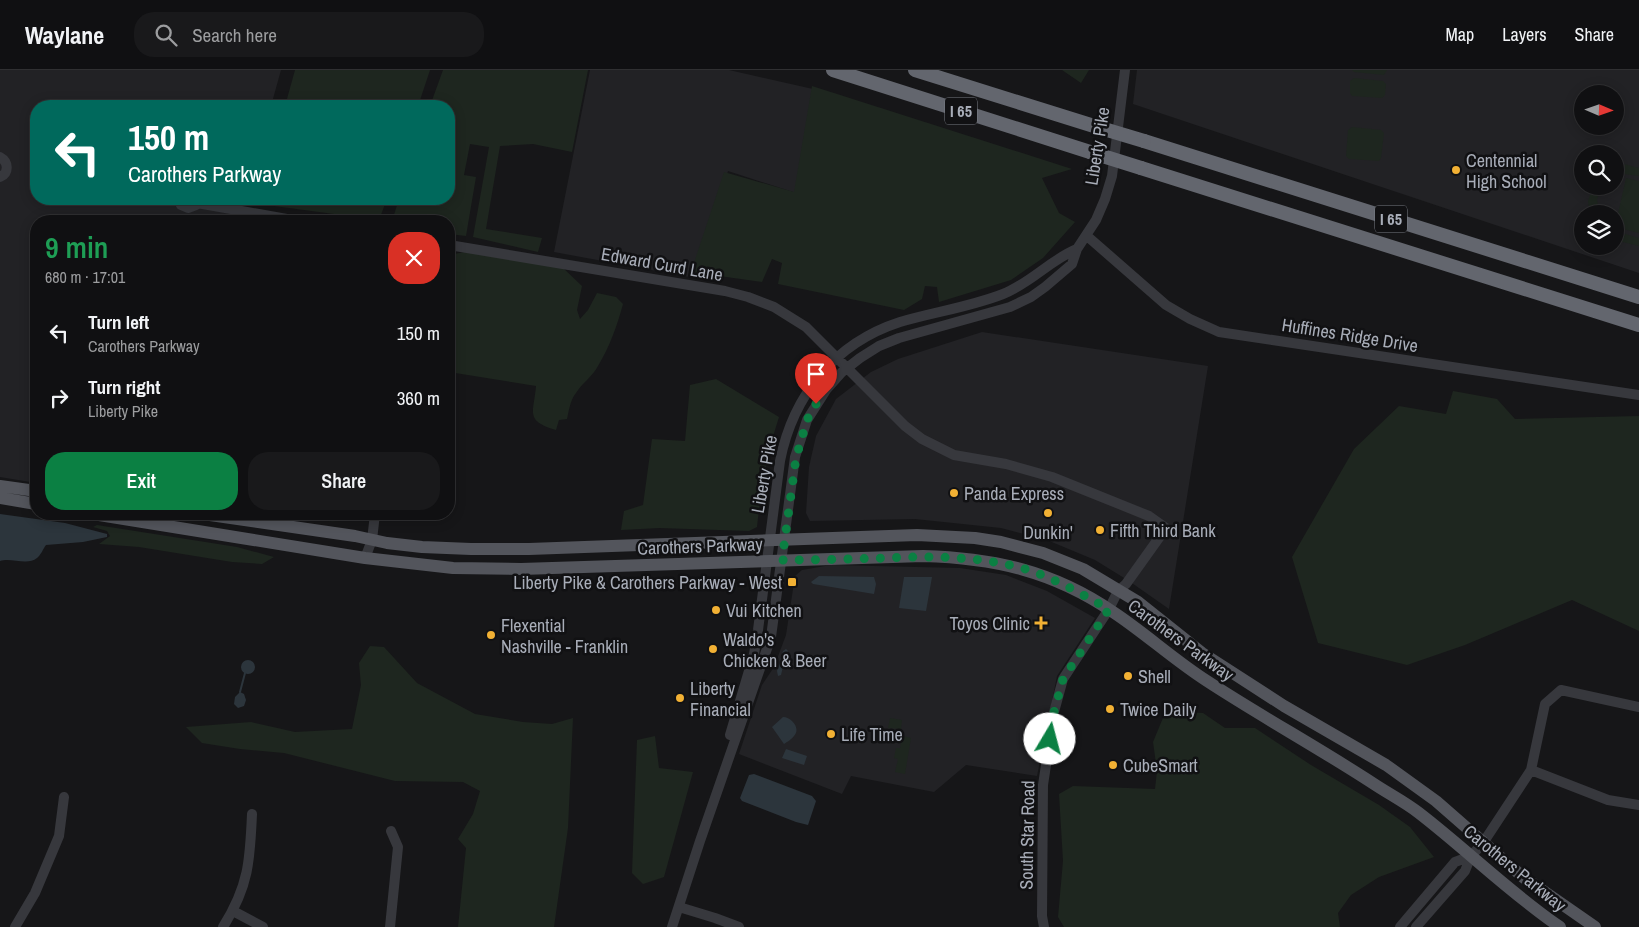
<!DOCTYPE html>
<meta charset="utf-8">
<style>
body{margin:0;font-family:"Archivo Narrow",sans-serif;background:#19191b;color:#f1f3f6;height:100vh;display:flex;flex-direction:column;font-size:19px;white-space:nowrap}
*{box-sizing:border-box;margin:0}
p{font-size:16px;color:#9c9d9f}
.icon{flex:none;width:28px;height:28px;fill:none;stroke:currentColor;stroke-width:2;stroke-linecap:round;stroke-linejoin:round}
.map{position:relative;flex:1;overflow:hidden}
.sheet{position:absolute;left:30px;top:145px;width:425px;height:305px;display:flex;flex-direction:column;background:#101012;border-radius:20px;box-shadow:0 2px 12px #0003,0 0 0 1px #303032}
.sheet>*{flex:none}
.top-card{position:absolute;left:30px;top:30px;width:425px;height:105px;border-radius:20px;box-shadow:0 2px 12px #0003,0 0 0 1px #303032;background:#00695c;color:#fff;overflow:hidden}
.needle{width:32px;rotate:92deg}
.controls{position:absolute;left:1574px;top:15px;display:grid;gap:10px}
.controls a{display:grid;place-items:center;width:50px;height:50px;border-radius:50%;background:#101012;box-shadow:0 2px 12px #0003,0 0 0 1px #303032;font-size:25px}
.pin{position:absolute;display:grid;place-items:center;width:42px;height:42px;color:#fff;margin:-51px -21px;border-radius:50% 50% 50% 0;rotate:-45deg;box-shadow:0 0 5px #0007}
.pin .icon{rotate:45deg}
.me{position:absolute;width:55px;margin:-28px;rotate:8deg;stroke-linejoin:round;filter:drop-shadow(0 0 4px #0008)}
.turn{display:flex;align-items:center;gap:18px;height:105px;padding:0 15px;font-size:22px}
.turn .icon{width:65px;height:65px;stroke-width:2.5}
.turn b{display:block;font-size:35px;line-height:42px}
.round{display:grid;place-items:center;flex:none;width:52px;height:52px;border-radius:20px;background:#19191b}
.headline{display:flex;align-items:center;justify-content:space-between;height:85px;padding:0 15px}
h1{font-size:30px;font-weight:600;line-height:38px;color:#1e9e55}
.button{display:flex;gap:10px;margin-top:auto;padding:10px 15px}
.button a{flex:1;height:58px;border-radius:20px;background:#0b8043;color:#fff;font-size:20px;font-weight:600;line-height:58px;text-align:center}
.button a+a{background:#19191b;color:#f1f3f6}
ul{padding:0;list-style:none}
li{display:flex;align-items:center;gap:15px;height:65px;padding:0 15px}
li div{flex:1}
li b{display:block;font-size:19px}
li em{font-style:normal}
header{display:flex;align-items:center;gap:30px;box-sizing:border-box;height:70px;padding:0 25px;background:#101012;border-bottom:1px solid #303032}
header strong{font-size:24px}
nav{display:flex;gap:28px;margin-inline-start:auto;font-size:18px}
.search{width:350px;height:45px;background:#19191b;display:flex;align-items:center;gap:12px;box-sizing:border-box;padding:0 18px;border-radius:20px;color:#9c9d9f;font-size:19px}
.map>svg:first-child{display:block}
.built{fill:#222225;fill-rule:evenodd}
.green{fill:#1e261f}
.water{fill:#2c353c}
.lines{fill:none;stroke-linecap:round;stroke-linejoin:round}
.stream{stroke:#2c353c;stroke-width:2}
.minor{stroke:#37383d;stroke-width:10}
.major{stroke:#53555c;stroke-width:12}
.highway{stroke:#63666e;stroke-width:14}
.highway-bridge{stroke:#63666e;stroke-width:14}
.route{stroke:#0b8043;stroke-width:9;stroke-dasharray:0 16.2}
.poi-dot{fill:#f2b134;stroke:#111113;stroke-width:2}
.labels{text-anchor:middle;dominant-baseline:central;stroke-width:5;stroke-linejoin:round;paint-order:stroke}
.shield{fill:#111113;stroke:#7b7e86;stroke-width:1}
.shield-label{font-size:16px;font-weight:bold;fill:#a8adb8}
.street-label{font-size:18px;fill:#a8adb8;stroke:#111113}
.poi-label{font-size:18px;fill:#a8adb8;stroke:#111113;text-anchor:start}
</style>
<header>
<strong>Waylane</strong>
<div class="search"><svg class="icon" aria-label="search" viewBox="0 0 24 24"><circle cx="10" cy="10" r="6"/><path d="M15 15l6 6"/></svg>Search here</div>
<nav><a>Map</a><a>Layers</a><a>Share</a></nav>
</header>
<div class="map">
<svg width="1639" height="857" viewBox="0 0 1639 857">
<rect width="100%" height="100%" fill="#161618"/>
<path class="built" d="M0,0H281L271,36H36V129H240L235,145L268,151H36V413L0,407Z
M590,0H729L813,19L796,123L728,101L695,208L554,182Z
M1137,0H1639V203L1133,34ZM1582,24H1615V56H1582ZM1582,84H1615V116H1582ZM1582,144H1615V176H1582Z
M982,262L1208,296L1169,539L1129,511L1095,490L1047,470L1001,458L915,449L810,451L806,443L809,397L816,366L836,329L871,302L898,289Z
M831,495L960,498L1006,505L1047,521L1095,548L1057,606L1037,706L966,695L934,722L851,706L842,724L739,684L762,615L774,597L786,565L795,506L802,500Z"/>
<path class="green" d="M295,0H430L418,36H285Z
M443,0H588L572,82L533,74L500,76L486,159L542,168L538,182L473,167L489,77L470,74L464,105L476,107L466,166L449,164V151H392L399,129H449V36H430Z
M1062,0H1089L1081,13Z
M1352,0H1387L1384,5L1354,2Z
M1354,8L1383,11L1386,14L1385,25L1382,28L1352,26L1350,23V11Z
M812,16L1072,99L1042,108L1059,143L1075,152L1043,188L1011,210L939,232L937,217L925,216L922,229L904,240L778,214L782,193L772,189L762,212L691,202L724,102L794,122Z
M1352,57L1381,60L1384,63L1381,88L1379,91L1349,89L1346,86L1348,60Z
M1616,92L1639,98V106L1624,104L1615,107Z
M1626,108L1639,111V163L1615,157Z
M1593,116H1603L1597,129L1599,144H1590L1588,131Z
M260,129H387L379,150L259,134Z
M1615,161L1639,168V176L1615,170Z
M465,182L562,197L582,216L577,240L580,249L588,240L597,223L616,227L623,234C617,256 610,276 598,296C592,307 582,313 576,323C570,330 569,341 567,349L559,350L556,360C524,351 534,342 536,316L449,302V194L454,184Z
M716,309L779,347C767,383 761,419 757,457L749,461L659,458L621,460L624,441L643,435L652,369L685,371L690,315Z
M1453,321L1497,329L1515,349L1639,346V561L1572,530L1465,575L1407,595L1318,573L1292,487L1354,379L1399,336L1446,344Z
M295,444H352L346,450C330,453 310,450 295,444Z
M97,455L237,477L274,487L262,494L232,492L139,477L99,474L110,466L107,461L93,457Z
M370,576L384,577L417,613L475,644L523,652L552,654L573,648L568,758L554,857H458L466,778L458,769L473,744L480,721L463,712L395,711L284,683L240,679L202,673L186,657L251,652L295,662L352,659L361,615L359,593Z
M1186,642L1203,643L1225,658H1255L1311,695L1379,735L1410,757L1434,787L1379,807L1351,825L1338,843L1340,857H1064L1058,847L1063,791L1059,724L1073,716L1155,719L1157,701L1153,672L1165,643Z
M890,648L902,650L901,659L888,658Z
M655,666L659,698L693,702L664,807L643,814L632,803L637,670Z
M902,666L911,668L905,704L895,702L898,689L894,688L896,678H900Z"/>
<path class="water" d="M0,444L65,453L107,464V467L83,472L46,475C43,479 41,485 37,488C27,496 11,487 0,491Z
M819,506L874,507L876,514L874,524L813,514L811,512Z
M904,507H932L926,541L899,538Z
M786,579L788,581L786,584L781,605L778,606L777,601L783,581Z
M241 597a7 7 0 1 1 14 0a7 7 0 1 1-14 0Z
M240,622L244,624L246,630L244,636L238,638L234,634L235,627Z
M783,647C792,647 801,659 794,666C792,669 787,672 784,674L772,657Z
M786,679L807,686L804,695L782,688Z
M754,704L812,726L816,731L808,755L796,752L742,731L740,728L749,705Z"/>
<g class="lines">
<path class="stream" d="M240,622L245,603"/>
<path class="minor" d="M0,87C9,92 9,103 0,107
M178,129L181,135L188,138L196,135L199,129
M197,133L298,151
M1087,166L1166,235L1190,249L1219,262L1639,325
M449,175L725,221L748,227L774,237L806,257L905,356L922,369L954,385L1006,394L1052,407L1149,446L1166,458L1126,514L1118,521L1109,539L1063,609L1054,642L1043,715L1042,846L1044,857
M365,488L372,470L375,444
M730,665L754,584L758,560L780,391C793,325 835,273 900,252C934,242 970,237 1003,224C1031,213 1050,190 1077,179
M1531,700L1608,730L1639,735
M679,837L715,848L739,857
M233,841L263,857
M15,857L35,823L59,766L64,727
M223,857C249,816 250,790 252,744
M390,857L398,777L391,761
M672,857L700,771L771,567L795,387L807,350L826,320L842,302L860,288L879,276L899,268L1010,237L1031,227L1045,217L1072,194L1077,179L1096,150L1105,129L1112,106L1125,0
M1400,857L1455,792L1471,786
M1416,857L1465,801L1471,786L1483,773L1531,700L1545,634L1561,620L1639,637"/>
<path class="major" d="M0,416L36,421
M0,428L36,434
M93,444L365,488L453,498L521,499L923,486C994,488 1053,501 1113,542C1145,563 1174,590 1207,611C1262,647 1319,678 1374,714C1389,724 1405,732 1419,743C1467,780 1510,823 1560,857
M203,444L355,466L387,473L422,477L471,479H529L917,465L975,468L1001,472L1043,483L1083,499L1138,532L1202,583L1284,636L1386,695L1436,731L1523,807L1595,857"/>
<path class="highway" d="M833,0L1090,82
M915,0L1094,56
M1144,71L1639,227
M1141,98L1639,255"/>
<path class="highway-bridge" d="M1094,56L1144,71
M1090,82L1141,98"/>
</g>
<g class="lines">
<path class="route" d="M816,334L807,350L796,388L782,490C816,490 851,489 885,488C932,486 977,486 1022,498C1053,507 1081,524 1109,539L1063,609L1054,642L1050,669"/>
</g>
<g class="poi-dot">
<circle cx="1456" cy="100" r="5"/>
<circle cx="954" cy="423" r="5"/>
<circle cx="1048" cy="443" r="5"/>
<circle cx="1100" cy="460" r="5"/>
<rect x="787" y="507" width="10" height="10" rx="2.5"/>
<circle cx="716" cy="540" r="5"/>
<path d="M1038.5 545.5h5v5h5v5h-5v5h-5v-5h-5v-5h5z"/>
<circle cx="491" cy="565" r="5"/>
<circle cx="713" cy="579" r="5"/>
<circle cx="1128" cy="606" r="5"/>
<circle cx="680" cy="628" r="5"/>
<circle cx="1110" cy="639" r="5"/>
<circle cx="831" cy="664" r="5"/>
<circle cx="1113" cy="695" r="5"/>
</g>
<g class="labels">
<g class="shield">
<rect x="945" y="27.5" width="32" height="27" rx="4"/>
<rect x="1375" y="135.5" width="32" height="27" rx="4"/>
</g>
<g class="shield-label">
<text x="961" y="41">I 65</text>
<text x="1391" y="149">I 65</text>
</g>
<g class="street-label">
<text transform="translate(1097 76) rotate(-81)">Liberty Pike</text>
<text transform="translate(662 194) rotate(10)">Edward Curd Lane</text>
<text transform="translate(1350 265) rotate(9)">Huffines Ridge Drive</text>
<text transform="translate(764 404) rotate(-80)">Liberty Pike</text>
<text transform="translate(700 476) rotate(-2)">Carothers Parkway</text>
<text transform="translate(1181 570) rotate(36)">Carothers Parkway</text>
<text transform="translate(1027 765) rotate(-89)">South Star Road</text>
<text transform="translate(1515 798) rotate(39)">Carothers Parkway</text>
</g>
<g class="poi-label">
<text x="1466" y="90">Centennial<tspan x="1466" dy="21">High School</tspan></text>
<text x="964" y="423">Panda Express</text>
<text x="1110" y="460">Fifth Third Bank</text>
<text x="1048" y="462" text-anchor="middle">Dunkin'</text>
<text x="782" y="512" text-anchor="end">Liberty Pike &amp; Carothers Parkway - West</text>
<text x="726" y="540">Vui Kitchen</text>
<text x="1030" y="553" text-anchor="end">Toyos Clinic</text>
<text x="501" y="555">Flexential<tspan x="501" dy="21">Nashville - Franklin</tspan></text>
<text x="723" y="569">Waldo's<tspan x="723" dy="21">Chicken &amp; Beer</tspan></text>
<text x="1138" y="606">Shell</text>
<text x="690" y="618">Liberty<tspan x="690" dy="21">Financial</tspan></text>
<text x="1120" y="639">Twice Daily</text>
<text x="841" y="664">Life Time</text>
<text x="1123" y="695">CubeSmart</text>
</g>
</g>
</svg>
<div class="controls">
<a><svg class="needle" viewBox="-14 -14 28 28"><path d="M0-13l5 13h-10z" fill="#e53935"/><path d="M0 13l5-13h-10z" fill="#9c9d9f"/></svg></a>
<a><svg class="icon" aria-label="search" viewBox="0 0 24 24"><circle cx="10" cy="10" r="6"/><path d="M15 15l6 6"/></svg></a>
<a><svg class="icon" aria-label="layers" viewBox="0 0 24 24"><path d="M12 4l9 5-9 5-9-5zM3 14l9 5 9-5"/></svg></a>
</div>
<div class="pin" style="left:816px;top:334px;background:#d93025"><svg class="icon" aria-label="arrive" viewBox="0 0 24 24"><path d="M6 21V4h12l-3 4 3 4H6"/></svg></div>
<svg class="me" style="left:1050px;top:669px" viewBox="-20 -20 40 40"><circle r="19" fill="#fff"/><path d="M0-13L10 11 0 6-10 11z" fill="#0b8043"/></svg>
<div class="top-card">
<div class="turn"><svg class="icon" aria-label="left" viewBox="0 0 24 24"><path d="M17 20v-9H6M10 6l-5 5 5 5"/></svg><div><b>150 m</b>Carothers Parkway</div></div>
</div>
<section class="sheet">
<div class="headline"><div><h1>9 min</h1><p>680 m · 17:01</p></div><a class="round" style="background:#d93025;color:#fff"><svg class="icon" aria-label="close" viewBox="0 0 24 24"><path d="M6 6l12 12M18 6L6 18"/></svg></a></div>
<ul>
<li><svg class="icon" aria-label="left" viewBox="0 0 24 24"><path d="M17 20v-9H6M10 6l-5 5 5 5"/></svg><div><b>Turn left</b><p>Carothers Parkway</p></div><em>150 m</em></li>
<li><svg class="icon" aria-label="right" viewBox="0 0 24 24"><path d="M7 20v-9h11M14 6l5 5-5 5"/></svg><div><b>Turn right</b><p>Liberty Pike</p></div><em>360 m</em></li>
</ul>
<div class="button"><a>Exit</a><a>Share</a></div>
</section>
</div>
